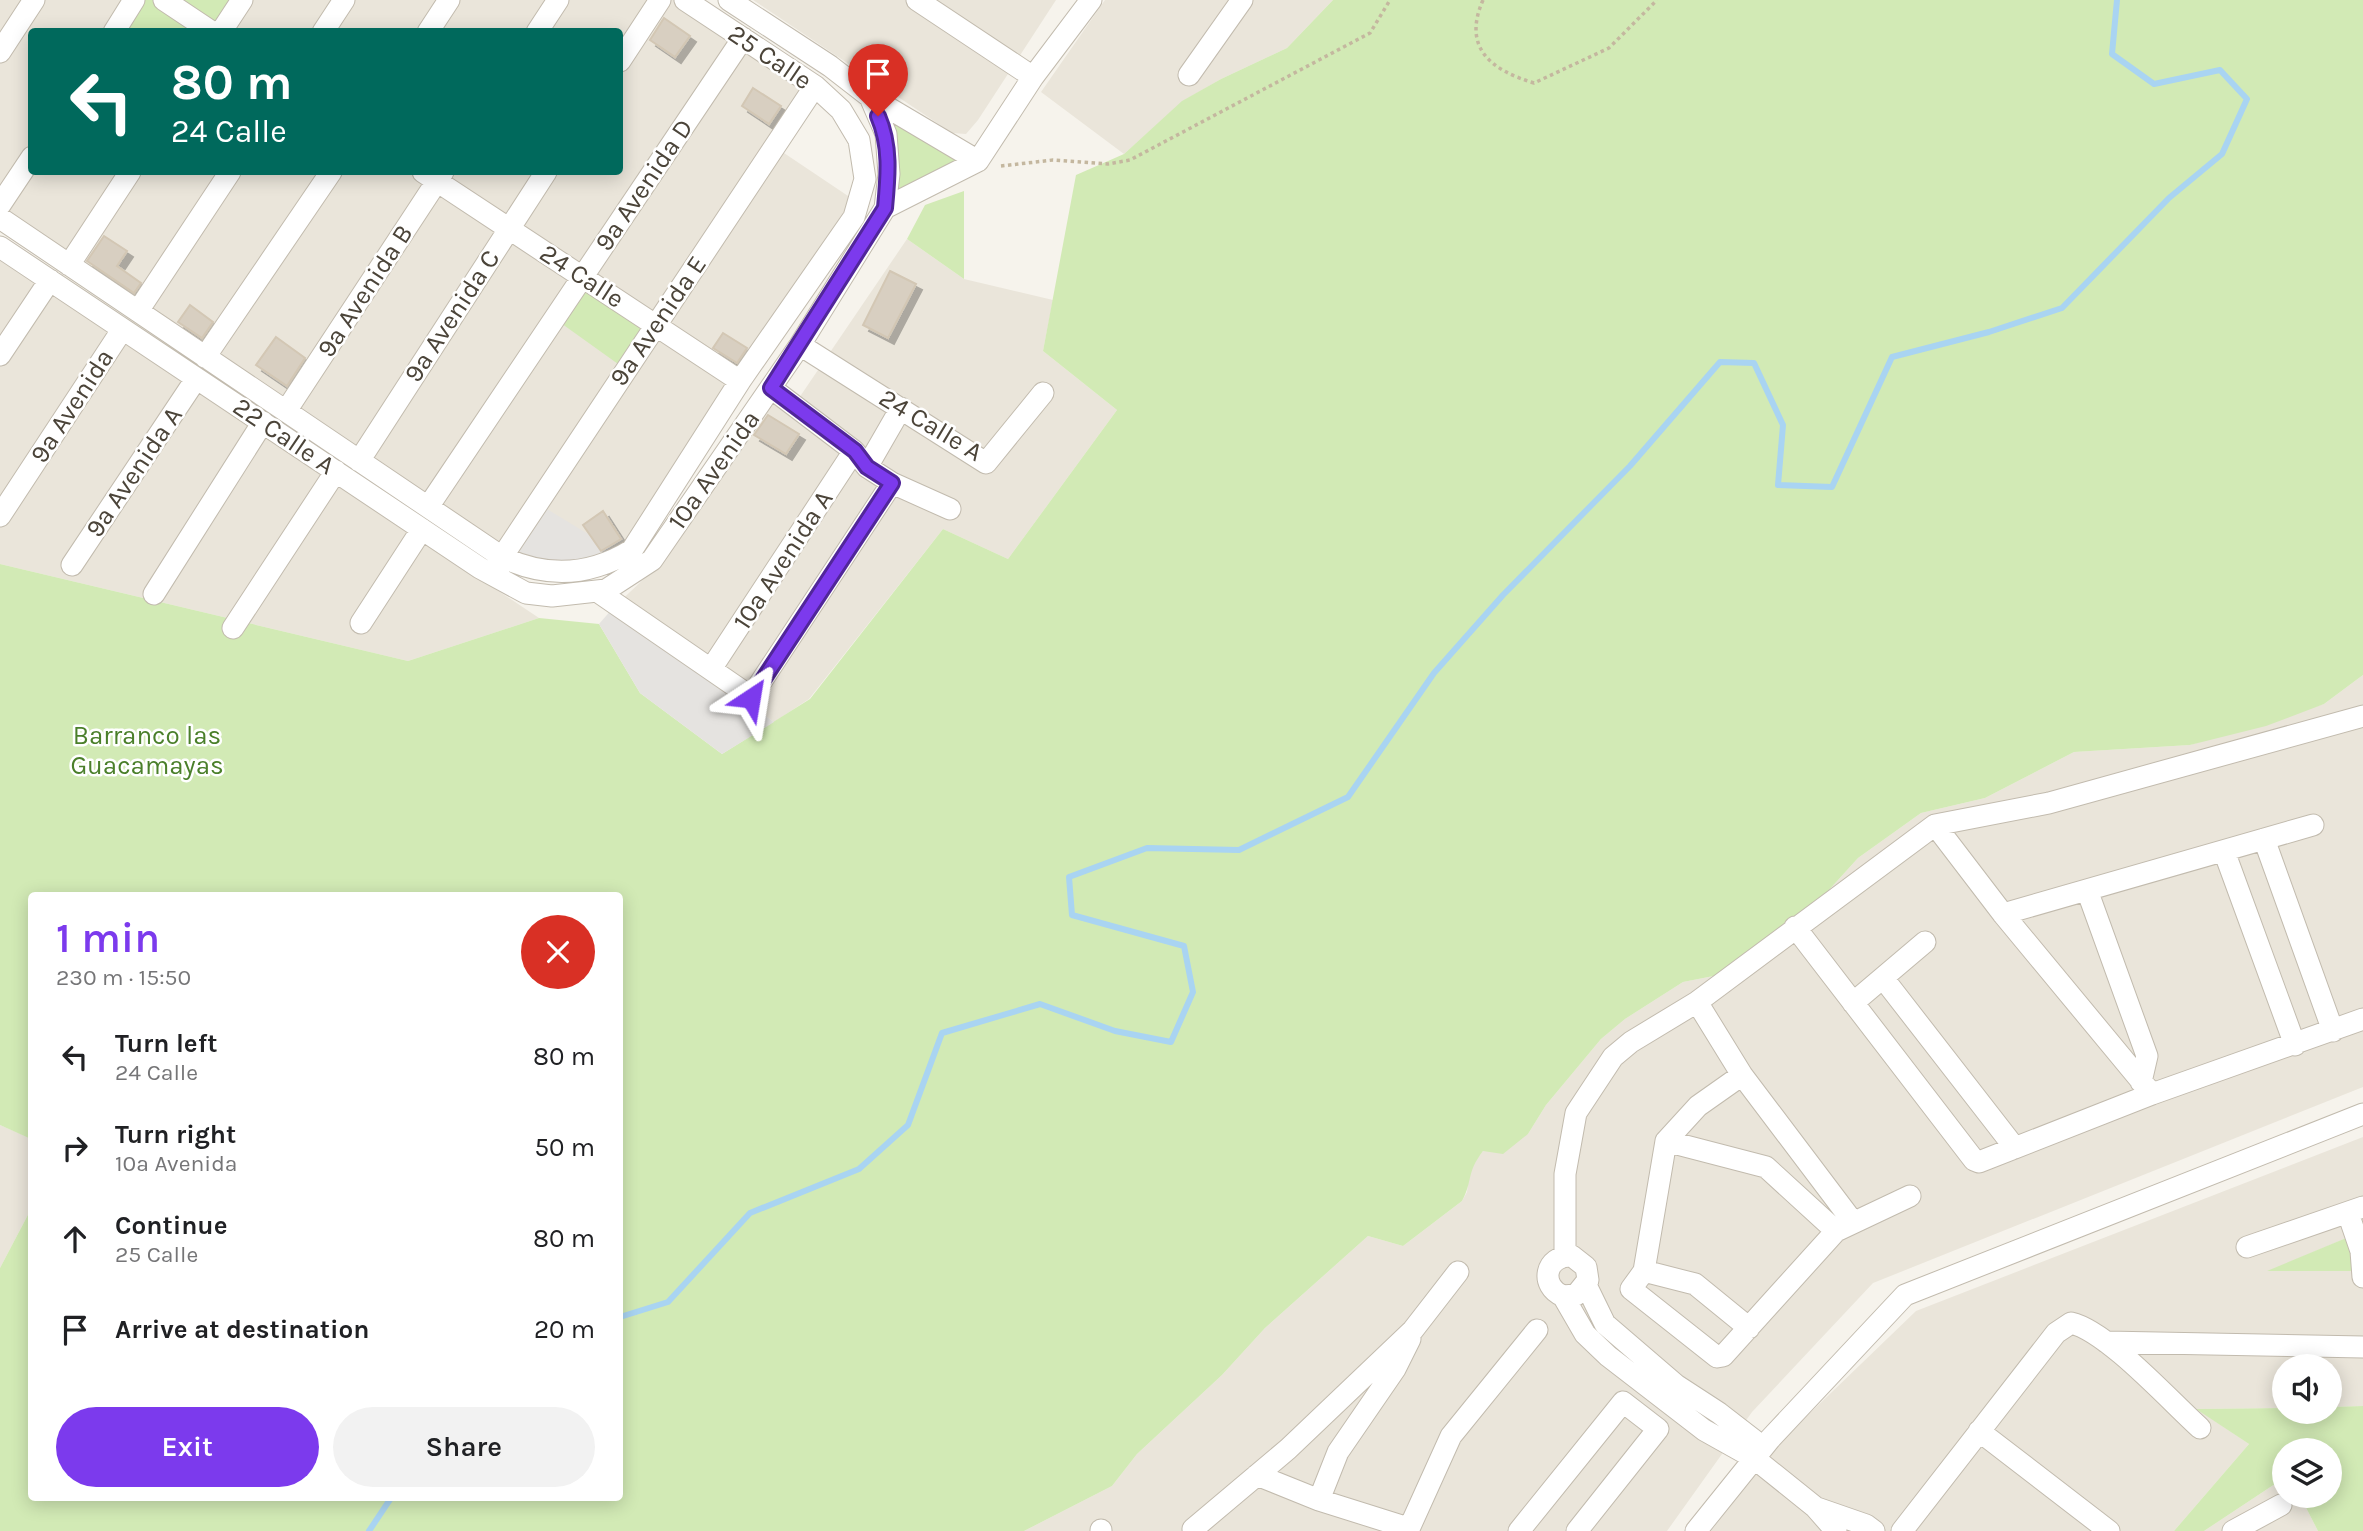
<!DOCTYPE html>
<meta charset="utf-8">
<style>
body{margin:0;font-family:Karla,sans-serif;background:#f2f2f2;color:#202124;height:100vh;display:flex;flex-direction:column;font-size:26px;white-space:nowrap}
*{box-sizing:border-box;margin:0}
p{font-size:23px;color:#757577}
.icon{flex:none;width:38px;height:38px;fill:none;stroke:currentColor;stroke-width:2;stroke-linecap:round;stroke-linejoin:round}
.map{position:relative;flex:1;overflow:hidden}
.sheet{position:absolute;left:28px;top:892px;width:595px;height:609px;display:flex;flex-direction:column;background:#fff;border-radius:7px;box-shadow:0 4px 18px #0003}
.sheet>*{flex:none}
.hud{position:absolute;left:28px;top:28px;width:595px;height:147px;border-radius:7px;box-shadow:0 4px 18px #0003;background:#00695c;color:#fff;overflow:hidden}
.tools{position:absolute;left:2272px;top:1354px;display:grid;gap:14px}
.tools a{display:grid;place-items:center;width:70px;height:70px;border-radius:50%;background:#fff;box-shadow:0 4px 18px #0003;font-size:35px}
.pin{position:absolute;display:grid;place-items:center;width:60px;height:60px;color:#fff;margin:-72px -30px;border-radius:50% 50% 50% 0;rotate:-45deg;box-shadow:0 0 7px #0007}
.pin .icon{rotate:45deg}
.me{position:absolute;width:77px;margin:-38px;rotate:33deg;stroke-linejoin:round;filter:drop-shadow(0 0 5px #0008)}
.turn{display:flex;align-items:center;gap:24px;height:147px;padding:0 28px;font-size:32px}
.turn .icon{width:91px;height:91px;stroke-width:2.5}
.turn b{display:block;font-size:49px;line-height:60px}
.round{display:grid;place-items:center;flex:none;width:74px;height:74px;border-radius:37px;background:#f2f2f2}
.head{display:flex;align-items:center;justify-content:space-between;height:119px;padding:0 28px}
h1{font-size:42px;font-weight:600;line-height:52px;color:#7c3aed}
.cta{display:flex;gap:14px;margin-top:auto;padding:14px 28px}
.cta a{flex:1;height:80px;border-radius:42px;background:#7c3aed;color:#fff;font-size:28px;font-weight:600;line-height:80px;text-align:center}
.cta a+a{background:#f2f2f2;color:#202124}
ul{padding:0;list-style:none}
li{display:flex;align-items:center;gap:21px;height:91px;padding:0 28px}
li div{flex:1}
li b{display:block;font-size:26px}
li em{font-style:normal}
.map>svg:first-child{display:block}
.residential{fill:#eae5da;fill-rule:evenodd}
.green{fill:#d2eab5}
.parking{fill:#e5e3e0}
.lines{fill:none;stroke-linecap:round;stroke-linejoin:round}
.stream{stroke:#a9d4f2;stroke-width:6}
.building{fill:#d8cfc1;stroke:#d3c7b4;stroke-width:2;filter:url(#shadow)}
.minor-casing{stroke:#c2bbae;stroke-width:23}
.path{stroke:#c4b79f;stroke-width:3.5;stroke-dasharray:3.5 3.5;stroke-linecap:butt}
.minor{stroke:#fff;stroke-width:21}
.route-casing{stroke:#51269a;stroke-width:18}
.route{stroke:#7c3aed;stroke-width:12}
.labels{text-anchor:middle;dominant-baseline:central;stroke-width:5;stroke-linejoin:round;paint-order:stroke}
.street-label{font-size:26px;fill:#4b4439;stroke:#fff}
.park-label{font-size:26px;fill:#4a7f2a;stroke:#fff}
</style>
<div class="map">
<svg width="2363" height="1531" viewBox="0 0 2363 1531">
<defs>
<filter id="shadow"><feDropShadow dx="6" dy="6" stdDeviation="0" flood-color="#0004"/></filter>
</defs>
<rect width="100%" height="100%" fill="#f6f3ec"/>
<path class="residential" d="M0,0H674L815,93L781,151L857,202L621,554L505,552L0,210ZM32,32H620V172H32Z
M753,0H1056L978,120L966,134L952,133Z
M1105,0H1333L1287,48L1221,79L1183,101L1124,154L1041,92Z
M907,239L964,279L1053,300L1043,351L1117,410L1008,559L943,529L809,699L774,722L613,608L665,559L781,388L799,398Z
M0,259L539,618L408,661L0,564Z
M2363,675V1087L1873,1283L1752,1412L1667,1531H1024L1112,1486L1137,1454L1222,1375L1265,1328L1368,1236L1403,1246L1462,1201L1467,1192L1470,1167L1483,1151L1528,1134L1546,1105L1601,1039L1625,1019L1683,982L1739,971L1762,942L1828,891L1858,858L1921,813L1985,798L2074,752L2190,745L2324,704Z
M0,1125L32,1139L31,1209L0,1268Z
M2363,1137V1231L2269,1271H2363V1406L2329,1407V1367H2284V1408L2197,1409L2249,1444L2174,1531H1711L1780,1442L1916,1311Z
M2284,1478V1496H2300L2318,1531H2204Z"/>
<path class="green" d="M137,0H233L213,31H128L121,26Z
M1333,0H2363V675L2324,704L2266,726L2190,745L2074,752L1985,798L1921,813L1858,858L1828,891L1762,942L1739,971L1683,982L1625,1019L1601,1039L1546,1105L1528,1134L1503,1154L1483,1151C1466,1173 1473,1181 1462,1201L1403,1246L1368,1236L1265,1328L1222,1375L1137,1454L1112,1486L1024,1531H0V1268L31,1209L32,1498H620V896H32L31,1139L0,1125V564L408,661L539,618L599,624L640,693L722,754L810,699L943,529L1008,559L1117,410L1043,351L1076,175L1124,154L1182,101L1221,79L1287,48Z
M887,116L964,162L893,193Z
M964,191V279L907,239L925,205Z
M585,277L651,319L625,369L558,321Z
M2363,1231V1271H2267Z
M2363,1406V1531H2318L2300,1496H2329V1451H2284V1478L2204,1531H2174L2249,1444L2196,1409L2284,1408V1412H2329V1407Z"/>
<path class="parking" d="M537,503L621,554L600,575L581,583L562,581L505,552Z
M613,608L774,722L722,754L640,693L599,624Z"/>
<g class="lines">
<path class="stream" d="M620,1317L668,1302L750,1213L859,1169L908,1125L942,1033L1040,1004L1115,1031L1171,1042L1193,992L1184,946L1072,915L1069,877L1147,848L1239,850L1348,797L1434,673L1503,595L1630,466L1720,362L1754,363L1783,425L1778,485L1832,487L1892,357L1989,332L2062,308L2169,198L2222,154L2247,99L2220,70L2154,84L2112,54L2117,0
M369,1531L391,1498"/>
</g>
<path class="building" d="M664,18L690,36L675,57L650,40Z
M753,88L781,106L769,124L742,106Z
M104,236L127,251L117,266L141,283L134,293L87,261Z
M890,271L916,284L888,338L863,325Z
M190,305L213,322L202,338L178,322Z
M723,333L747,348L737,363L713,348Z
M276,337L305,358L287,386L256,365Z
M768,415L799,434L786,454L754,435Z
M603,511L621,539L601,551L583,525Z"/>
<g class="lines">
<defs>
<path id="minor" d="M164,0L212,32
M917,0L1033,77
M114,32L134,0
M221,32L242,0
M323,32L344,0
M428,32L449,0
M537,32L558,0
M0,52L34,0
M620,61L660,0
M1189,75L1242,0
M870,97L978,161
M978,161L1033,77L1091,0
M423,172L740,381
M0,205L32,157
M885,208L978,161
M0,218L502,557C546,578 590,576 632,550L740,381L854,217L865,179L859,140L841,110L815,86L685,0
M0,247L480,568L526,593L552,596L606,590L652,560L800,345L885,208L889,174L886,134L870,97L830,66L729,0
M69,265L130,172
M138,311L230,172
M800,345L986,463L1043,393
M0,355L50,280
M205,357L331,172
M771,388L854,451L867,467L892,483L950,509
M286,411L443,172
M359,461L546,172
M867,467L901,408
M428,507L743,38
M0,516L122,330
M502,557L815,86
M72,565L196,379
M597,591L751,697L892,483
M154,594L263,422
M361,623L422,529
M233,628L336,471
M711,669L854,451
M1935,825L2003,914L2152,1094
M2264,839L2333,1031
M2224,851L2295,1045
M2087,890L2147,1056L2141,1082
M2003,914L2313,825
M1795,927L1974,1160L1979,1162L2152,1094L2363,1019
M1883,978L2015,1148
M1697,1002L1742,1075L1853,1222
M1853,1003L1925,942
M1742,1075L1698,1106L1666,1141L1644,1271L1631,1289L1717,1357L1723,1356L1836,1231L1910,1196
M1666,1141L1766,1167L1836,1231
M2348,1213L2361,1251L2363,1277
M2247,1247L2363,1207
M1565,1256V1174L1576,1113L1613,1057L1631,1042L1697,1002L1935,825L2049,803L2363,716
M1644,1271L1695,1284L1749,1328
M1586,1285L1605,1324L1676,1385L1719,1413L1763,1447
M1563,1296L1576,1295L1588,1280L1586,1267L1572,1256C1545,1255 1539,1286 1563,1296L1585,1334L1608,1356L1704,1430L1754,1458L1815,1507L1836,1531
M2106,1342L2363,1347
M1979,1431L2109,1531
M1257,1475L1319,1500L1408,1528
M1319,1500L1338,1452L1395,1369L1410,1339
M1817,1508L1866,1525L1874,1531
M1193,1529L1288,1449L1413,1330L1458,1272
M1101,1530V1531
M1408,1531L1451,1436L1537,1330
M1519,1531L1623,1402L1658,1429L1577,1531
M1696,1531L1770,1439L1905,1295L2363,1114
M1902,1531L2056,1333L2071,1323C2107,1331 2170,1401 2200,1428
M2233,1531L2281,1505"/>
</defs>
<use href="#minor" class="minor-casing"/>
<path class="path" d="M1483,0C1462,48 1491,70 1534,83L1609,48L1657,0
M1001,166L1053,160L1108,164L1130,160L1370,33L1390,0"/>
<use href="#minor" class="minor"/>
</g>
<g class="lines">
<defs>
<path id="route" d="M751,698L892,483L867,467L855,451L771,388L885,208C888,176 891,146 878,116"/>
</defs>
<use href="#route" class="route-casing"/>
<use href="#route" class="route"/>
</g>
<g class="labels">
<g class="street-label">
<text transform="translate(770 57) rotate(34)">25 Calle</text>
<text transform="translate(644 185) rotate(-56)">9a Avenida D</text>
<text transform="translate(582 276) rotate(33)">24 Calle</text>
<text transform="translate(365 291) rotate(-57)">9a Avenida B</text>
<text transform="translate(452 316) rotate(-57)">9a Avenida C</text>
<text transform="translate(658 321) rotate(-56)">9a Avenida E</text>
<text transform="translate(72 406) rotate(-57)">9a Avenida</text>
<text transform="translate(931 425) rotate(31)">24 Calle A</text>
<text transform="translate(284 436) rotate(34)">22 Calle A</text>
<text transform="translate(714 470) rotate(-55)">10a Avenida</text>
<text transform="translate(134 472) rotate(-56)">9a Avenida A</text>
<text transform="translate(783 560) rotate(-57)">10a Avenida A</text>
</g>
<g class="park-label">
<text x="147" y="735">Barranco las<tspan x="147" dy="30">Guacamayas</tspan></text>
</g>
</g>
</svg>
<div class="tools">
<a><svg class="icon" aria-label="sound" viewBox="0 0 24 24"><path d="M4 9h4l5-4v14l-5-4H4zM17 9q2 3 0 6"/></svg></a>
<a><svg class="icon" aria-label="layers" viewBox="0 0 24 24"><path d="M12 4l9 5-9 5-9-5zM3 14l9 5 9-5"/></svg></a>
</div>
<div class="pin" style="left:878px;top:116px;background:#d93025"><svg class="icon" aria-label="arrive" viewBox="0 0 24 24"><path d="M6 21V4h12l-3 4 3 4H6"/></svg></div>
<svg class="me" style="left:751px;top:698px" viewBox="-20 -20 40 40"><path d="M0-17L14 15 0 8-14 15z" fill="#7c3aed" stroke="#fff" stroke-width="4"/></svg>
<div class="hud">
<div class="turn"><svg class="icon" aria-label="left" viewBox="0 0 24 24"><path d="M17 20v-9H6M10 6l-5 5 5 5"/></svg><div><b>80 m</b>24 Calle</div></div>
</div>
<section class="sheet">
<div class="head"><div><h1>1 min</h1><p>230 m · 15:50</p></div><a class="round" style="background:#d93025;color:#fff"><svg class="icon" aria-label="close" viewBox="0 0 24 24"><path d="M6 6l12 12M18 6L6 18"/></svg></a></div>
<ul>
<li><svg class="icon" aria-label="left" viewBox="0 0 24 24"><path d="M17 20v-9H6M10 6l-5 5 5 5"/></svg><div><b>Turn left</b><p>24 Calle</p></div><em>80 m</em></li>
<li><svg class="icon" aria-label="right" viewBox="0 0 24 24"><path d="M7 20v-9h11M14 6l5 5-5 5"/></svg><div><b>Turn right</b><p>10a Avenida</p></div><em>50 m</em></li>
<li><svg class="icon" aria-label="ahead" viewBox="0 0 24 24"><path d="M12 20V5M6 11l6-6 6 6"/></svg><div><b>Continue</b><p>25 Calle</p></div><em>80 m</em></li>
<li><svg class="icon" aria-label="arrive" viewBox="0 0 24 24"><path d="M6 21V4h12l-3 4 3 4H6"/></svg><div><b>Arrive at destination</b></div><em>20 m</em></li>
</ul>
<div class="cta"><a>Exit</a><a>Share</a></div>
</section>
</div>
